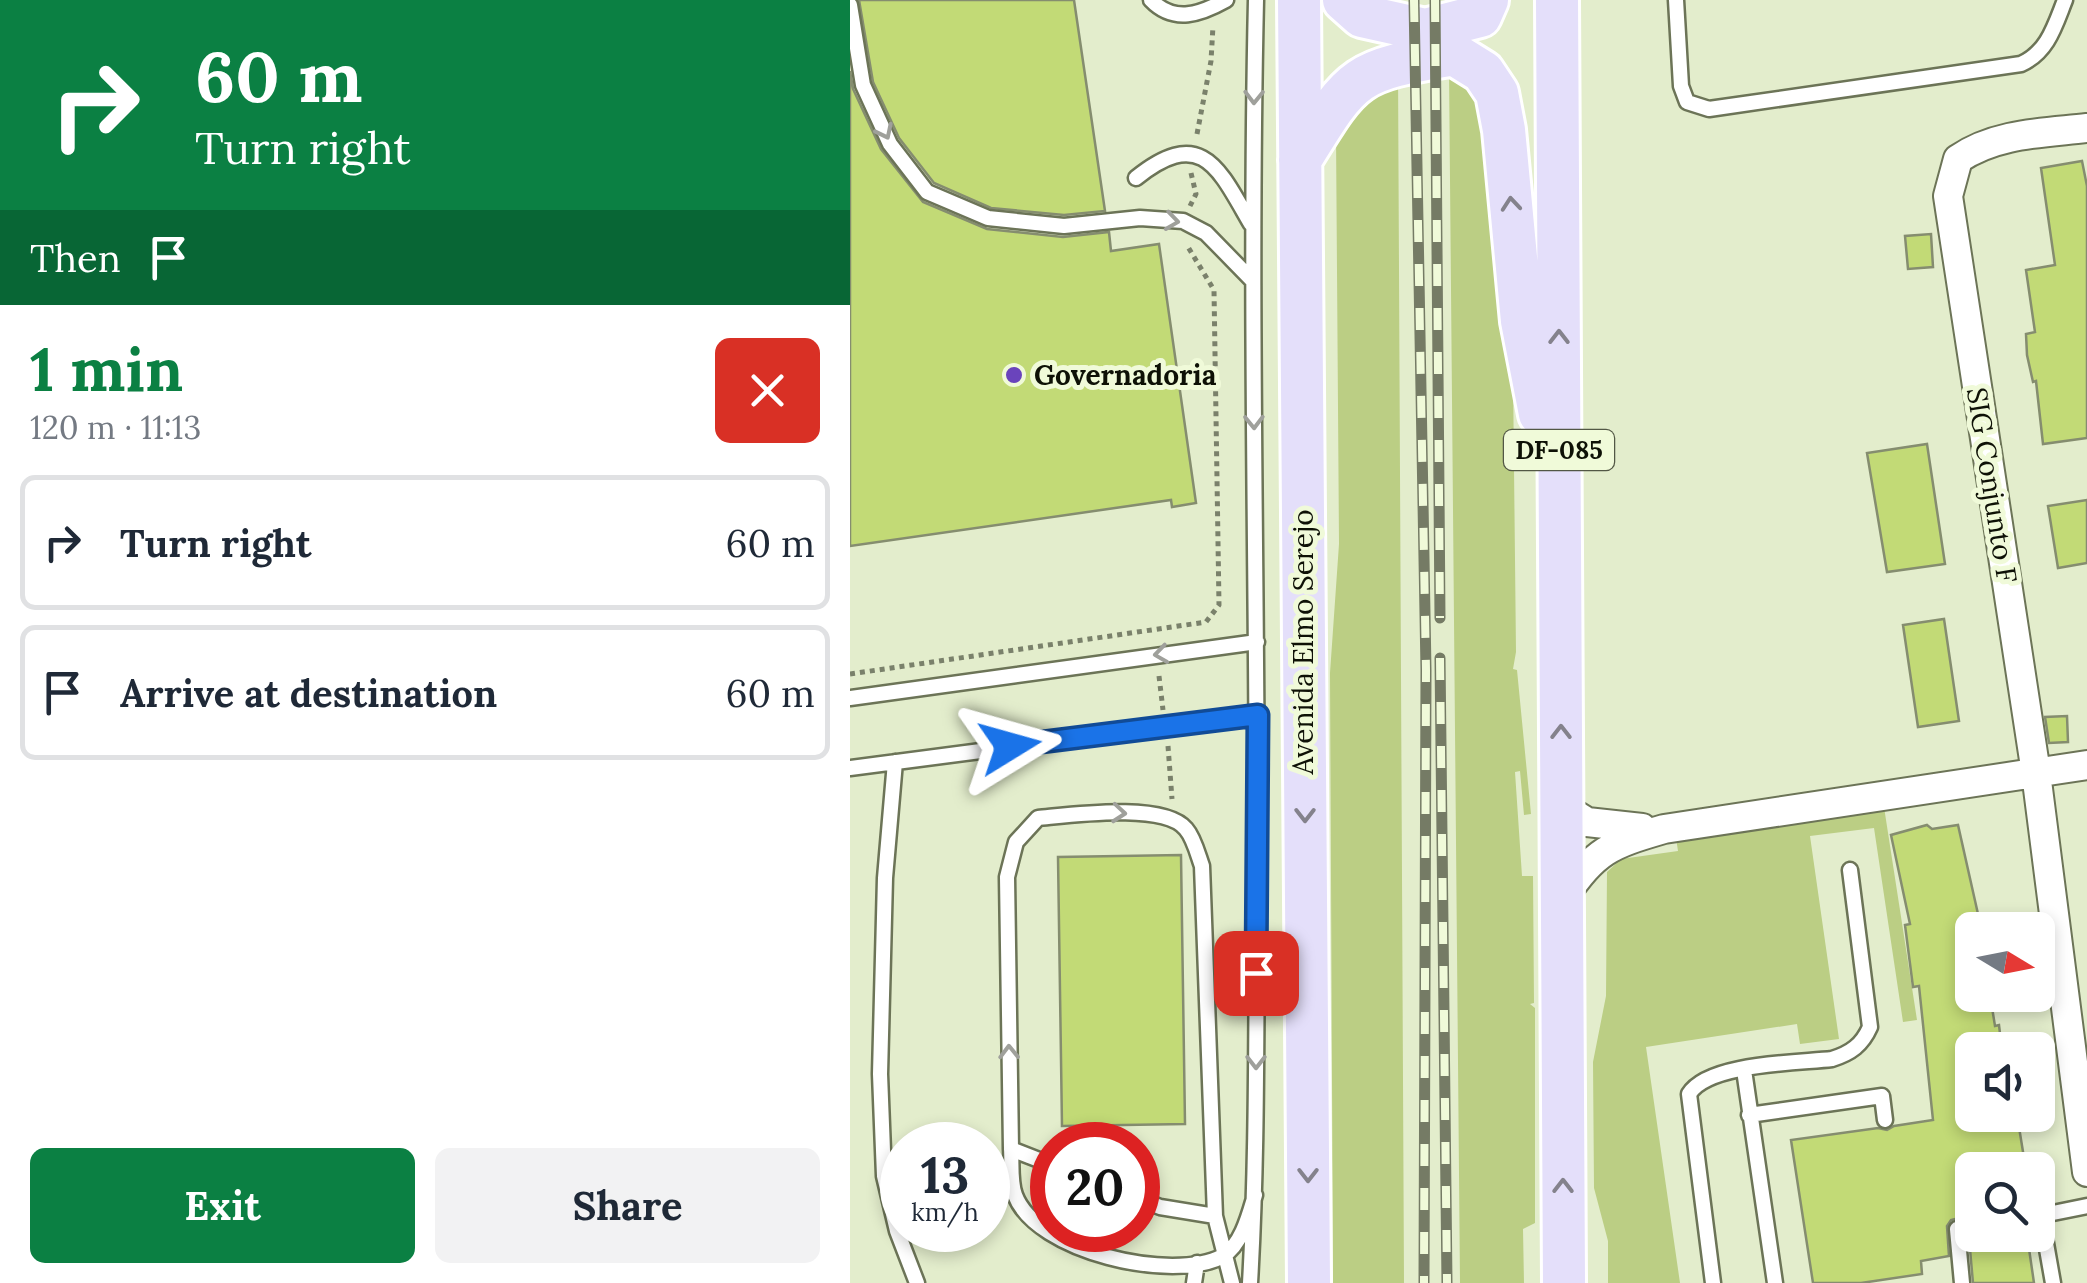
<!DOCTYPE html>
<meta charset="utf-8">
<style>
body{margin:0;font-family:Lora,serif;background:#f2f2f3;color:#1f2937;height:100vh;display:flex;flex-direction:column;font-size:38px;white-space:nowrap}
*{box-sizing:border-box;margin:0}
p{font-size:32px;color:#747a83}
.icon{flex:none;width:55px;height:55px;fill:none;stroke:currentColor;stroke-width:2;stroke-linecap:round;stroke-linejoin:round}
.map{position:relative;flex:1;overflow:hidden}
.sheet{display:flex;flex-direction:column;background:#fff;width:850px}
.sheet>*{flex:none}
.guide{background:#0b8043;color:#fff;overflow:hidden}
.needle{width:65px;rotate:100deg}
.controls{position:absolute;left:1105px;top:912px;display:grid;gap:20px}
.controls a{display:grid;place-items:center;width:100px;height:100px;border-radius:15px;background:#fff;box-shadow:0 5px 15px #0003;font-size:50px}
.speed{position:absolute;left:30px;top:1122px;display:flex;gap:20px;font-size:50px;font-weight:700;text-align:center}
.speed>*{display:grid;place-content:center;width:130px;height:130px;border-radius:50%;background:#fff;box-shadow:0 5px 15px #0003;line-height:1}
.speed small{font-size:25px;font-weight:400}
.speed .limit{border:15px solid #d22;background:#fff;color:#111}
.pin{position:absolute;display:grid;place-items:center;width:85px;height:85px;color:#fff;margin:-42px;border-radius:20px;box-shadow:0 5px 15px #0006}
.me{position:absolute;width:110px;margin:-55px;rotate:82deg;stroke-linejoin:round;filter:drop-shadow(0 0 8px #0008)}
.turn{display:flex;align-items:center;gap:35px;height:210px;padding:0 30px;font-size:45px}
.turn .icon{width:130px;height:130px;stroke-width:2.5}
.turn b{display:block;font-size:70px;line-height:85px}
.then{display:flex;align-items:center;height:95px;padding:0 30px;background:#0003;gap:20px;font-size:38px}
.round{display:grid;place-items:center;flex:none;width:105px;height:105px;border-radius:15px;background:#f2f2f3}
.summary{display:flex;align-items:center;justify-content:space-between;height:170px;padding:0 30px}
h1{font-size:60px;font-weight:800;line-height:75px;color:#0b8043}
.button{display:flex;gap:20px;margin-top:auto;padding:20px 30px}
.button a{flex:1;height:115px;border-radius:15px;background:#0b8043;color:#fff;font-size:40px;font-weight:800;line-height:115px;text-align:center}
.button a+a{background:#f2f2f3;color:#1f2937}
ul{padding:0;list-style:none}
li{display:flex;align-items:center;gap:30px;height:135px;margin:0 20px 15px;padding:0 10px;border:5px solid #e0e1e3;border-radius:15px}
li div{flex:1}
li b{display:block;font-size:38px}
li em{font-style:normal}
main{display:flex;flex:1;min-height:0}
.map>svg:first-child{display:block}
.green{fill:#bbce84}
.building{fill:#c2da76;stroke:#858d6f;stroke-width:2.5}
.lines{fill:none;stroke-linecap:round;stroke-linejoin:round}
.service-casing{stroke:#6c7457;stroke-width:19}
.minor-casing{stroke:#6c7457;stroke-width:32}
.primary-casing{stroke:#fff;stroke-width:48}
.path{stroke:#7a816b;stroke-width:5;stroke-dasharray:5 5;stroke-linecap:butt}
.service{stroke:#fff;stroke-width:14}
.minor{stroke:#fff;stroke-width:28}
.primary{stroke:#e4dffa;stroke-width:42}
.rail-casing{stroke:#757b65;stroke-width:11}
.rail{stroke:#f0fad9;stroke-width:8;stroke-dasharray:22;stroke-linecap:butt}
.oneway{stroke:#9fa09b}
.oneway2{stroke:#84828c}
.route-casing{stroke:#114b97;stroke-width:25}
.route{stroke:#1a73e8;stroke-width:18}
.poi-dot{fill:#6a44bc;stroke:#f0fad9;stroke-width:4}
.labels{text-anchor:middle;dominant-baseline:central;stroke-width:10;stroke-linejoin:round;paint-order:stroke}
.shield{fill:#f0fad9;stroke:#525745;stroke-width:2.5}
.shield-label{font-size:25px;font-weight:bold;fill:#0e1106}
.poi-label{font-size:28px;font-weight:bold;fill:#0e1106;stroke:#f0fad9;text-anchor:start}
.street-label{font-size:28px;fill:#0e1106;stroke:#f0fad9}
</style>
<main>
<section class="sheet">
<div class="guide">
<div class="turn"><svg class="icon" aria-label="right" viewBox="0 0 24 24"><path d="M7 20v-9h11M14 6l5 5-5 5"/></svg><div><b>60 m</b>Turn right</div></div>
<div class="then">Then<svg class="icon" aria-label="arrive" viewBox="0 0 24 24"><path d="M6 21V4h12l-3 4 3 4H6"/></svg></div>
</div>
<div class="summary"><div><h1>1 min</h1><p>120 m · 11:13</p></div><a class="round" style="background:#d93025;color:#fff"><svg class="icon" aria-label="close" viewBox="0 0 24 24"><path d="M6 6l12 12M18 6L6 18"/></svg></a></div>
<ul>
<li><svg class="icon" aria-label="right" viewBox="0 0 24 24"><path d="M7 20v-9h11M14 6l5 5-5 5"/></svg><div><b>Turn right</b></div><em>60 m</em></li>
<li><svg class="icon" aria-label="arrive" viewBox="0 0 24 24"><path d="M6 21V4h12l-3 4 3 4H6"/></svg><div><b>Arrive at destination</b></div><em>60 m</em></li>
</ul>
<div class="button"><a>Exit</a><a>Share</a></div>
</section>
<div class="map">
<svg width="1237" height="1283" viewBox="0 0 1237 1283">
<rect width="100%" height="100%" fill="#e3edcc"/>
<path class="green" d="M548,67L554,1283H483L480,673L489,544L486,134Z
M599,68H607L639,111L642,251L663,374L666,652L663,669L667,670L681,814L674,815L670,771L665,772L672,876H683L684,1003L680,1004L685,1008V1223L673,1229L674,1283H610Z
M1034,807L1067,1020L1053,1022L1024,828L960,836L989,1039L950,1044L947,1024L796,1047L830,1283H758V1241L744,1188L743,1062L756,996L757,872L771,859L828,851L826,838Z"/>
<path class="building" d="M9,0H224L255,211L214,215L141,208L84,183L49,138L23,82Z
M0,71L3,89L31,149L73,202L137,229L213,237L259,232L261,251L309,244L346,503L322,507L321,500L0,546Z
M1232,161L1237,186V438L1193,444L1186,381L1183,382L1177,355L1176,334L1185,332L1176,270L1205,265L1191,168Z
M1081,234L1083,267L1058,269L1055,236Z
M1077,444L1095,564L1037,572L1017,453Z
M1237,500V563L1208,568L1198,506Z
M1094,619L1109,721L1068,727L1053,625Z
M1217,716L1218,742L1199,743L1195,717Z
M1077,825L1082,829L1108,825L1128,914L1123,915L1122,995H1140L1145,1026L1149,1025L1152,1050H1122V1115H1135L1136,1119L1167,1115L1176,1170H1122V1195L1110,1197L1113,1217L1101,1220L1097,1226L1099,1256L1071,1261L1072,1274L1011,1283H963L941,1140L1028,1128L1037,1130L1044,1126L1083,1120L1069,986L1063,987L1055,925L1060,924L1041,835Z
M331,855L335,1124L212,1126L208,857Z
M1129,1235H1177L1184,1283H1123L1119,1238Z"/>
<g class="lines">
<defs>
<path id="service" d="M301,0C324,24 351,14 376,0
M826,0L831,86L837,102L859,109L1171,64C1198,52 1205,25 1215,0
M0,5L13,85L40,144L77,192L138,218L214,226L290,218L333,221L356,233L402,280
M286,178C352,125 369,169 401,224
M0,698L407,642
M45,762L35,878L30,1074L34,1176L47,1231L67,1283
M0,768L408,715
M894,1070L925,1283
M899,1115L1032,1096L1035,1120
M161,1149L202,1165
M288,1198L310,1207L365,1216
M1191,1215L1203,1283
M1188,1216L1237,1206
M344,1283L347,1263
M382,1283L365,1216L352,866C348,855 344,838 336,829C314,802 221,815 188,818L166,842L157,877L161,1149C162,1163 160,1182 165,1195C186,1252 323,1283 373,1256C392,1244 399,1215 405,1195
M400,1283C407,1162 406,1042 407,921C408,614 399,307 406,0
M863,1283L839,1094C858,1063 947,1063 982,1059C1001,1053 1012,1045 1020,1027L1000,870
M1112,1283L1107,1229L1122,1227"/>
<path id="minor" d="M1237,128C1193,133 1146,133 1108,159L1098,196L1186,773L1237,1172
M711,806L737,822L792,828
M713,898C746,850 759,845 814,829L1237,765"/>
<path id="primary" d="M449,0L459,1283
M494,0L512,16L575,30L630,16L637,0
M707,0L714,1283
M450,160C503,74 503,71 604,54L633,72L647,93L654,130L672,321L690,414"/>
</defs>
<use href="#service" class="service-casing"/>
<use href="#minor" class="minor-casing"/>
<use href="#primary" class="primary-casing"/>
<path class="path" d="M347,134L361,61L363,26
M340,206L346,194L341,173
M0,674L356,622L369,605L364,290L338,247
M309,676L313,710
M318,746L322,799"/>
<use href="#service" class="service"/>
<use href="#minor" class="minor"/>
<use href="#primary" class="primary"/>
<defs>
<path id="rail" d="M564,0L576,670L574,1283
M585,0L590,618
M590,658L597,1283"/>
</defs>
<use href="#rail" class="rail-casing"/>
<use href="#rail" class="rail"/>
</g>
<defs><path id="oneway-chevron" d="M-2-3.5L2.5 0L-2 3.5" fill="none" stroke-width="1.6" stroke-linecap="round" stroke-linejoin="round" transform="scale(2.5)"/></defs>
<g class="oneway">
<use href="#oneway-chevron" transform="translate(404 97) rotate(91)"/>
<use href="#oneway-chevron" transform="translate(35 132) rotate(64)"/>
<use href="#oneway-chevron" transform="translate(322 221) rotate(8)"/>
<use href="#oneway-chevron" transform="translate(404 422) rotate(89)"/>
<use href="#oneway-chevron" transform="translate(311 654) rotate(172)"/>
<use href="#oneway-chevron" transform="translate(269 813) rotate(5)"/>
<use href="#oneway-chevron" transform="translate(159 1052) rotate(-91)"/>
<use href="#oneway-chevron" transform="translate(406 1062) rotate(90)"/>
</g>
<g class="oneway2">
<use href="#oneway-chevron" transform="translate(661 204) rotate(-95)"/>
<use href="#oneway-chevron" transform="translate(709 337) rotate(-90)"/>
<use href="#oneway-chevron" transform="translate(711 732) rotate(-90)"/>
<use href="#oneway-chevron" transform="translate(455 815) rotate(90)"/>
<use href="#oneway-chevron" transform="translate(458 1175) rotate(90)"/>
<use href="#oneway-chevron" transform="translate(713 1186) rotate(-90)"/>
</g>
<g class="lines">
<defs>
<path id="route" d="M160,746L408,715L406,973"/>
</defs>
<use href="#route" class="route-casing"/>
<use href="#route" class="route"/>
</g>
<circle class="poi-dot" cx="164" cy="375" r="10"/>
<g class="labels">
<rect class="shield" x="654" y="430" width="110" height="40" rx="8"/>
<g class="shield-label">
<text x="709" y="450">DF-085</text>
</g>
<g class="poi-label">
<text x="184" y="375">Governadoria</text>
</g>
<g class="street-label">
<text transform="translate(1142 485) rotate(81)">SIG Conjunto F</text>
<text transform="translate(453 642) rotate(-90)">Avenida Elmo Serejo</text>
</g>
</g>
</svg>
<div class="controls">
<a><svg class="needle" viewBox="-14 -14 28 28"><path d="M0-13l5 13h-10z" fill="#e53935"/><path d="M0 13l5-13h-10z" fill="#747a83"/></svg></a>
<a><svg class="icon" aria-label="sound" viewBox="0 0 24 24"><path d="M4 9h4l5-4v14l-5-4H4zM17 9q2 3 0 6"/></svg></a>
<a><svg class="icon" aria-label="search" viewBox="0 0 24 24"><circle cx="10" cy="10" r="6"/><path d="M15 15l6 6"/></svg></a>
</div>
<div class="speed"><div>13<small>km/h</small></div><div class="limit">20</div></div>
<div class="pin" style="left:406px;top:973px;background:#d93025"><svg class="icon" aria-label="arrive" viewBox="0 0 24 24"><path d="M6 21V4h12l-3 4 3 4H6"/></svg></div>
<svg class="me" style="left:160px;top:746px" viewBox="-20 -20 40 40"><path d="M0-17L14 15 0 8-14 15z" fill="#1a73e8" stroke="#fff" stroke-width="4"/></svg>
</div>
</main>
